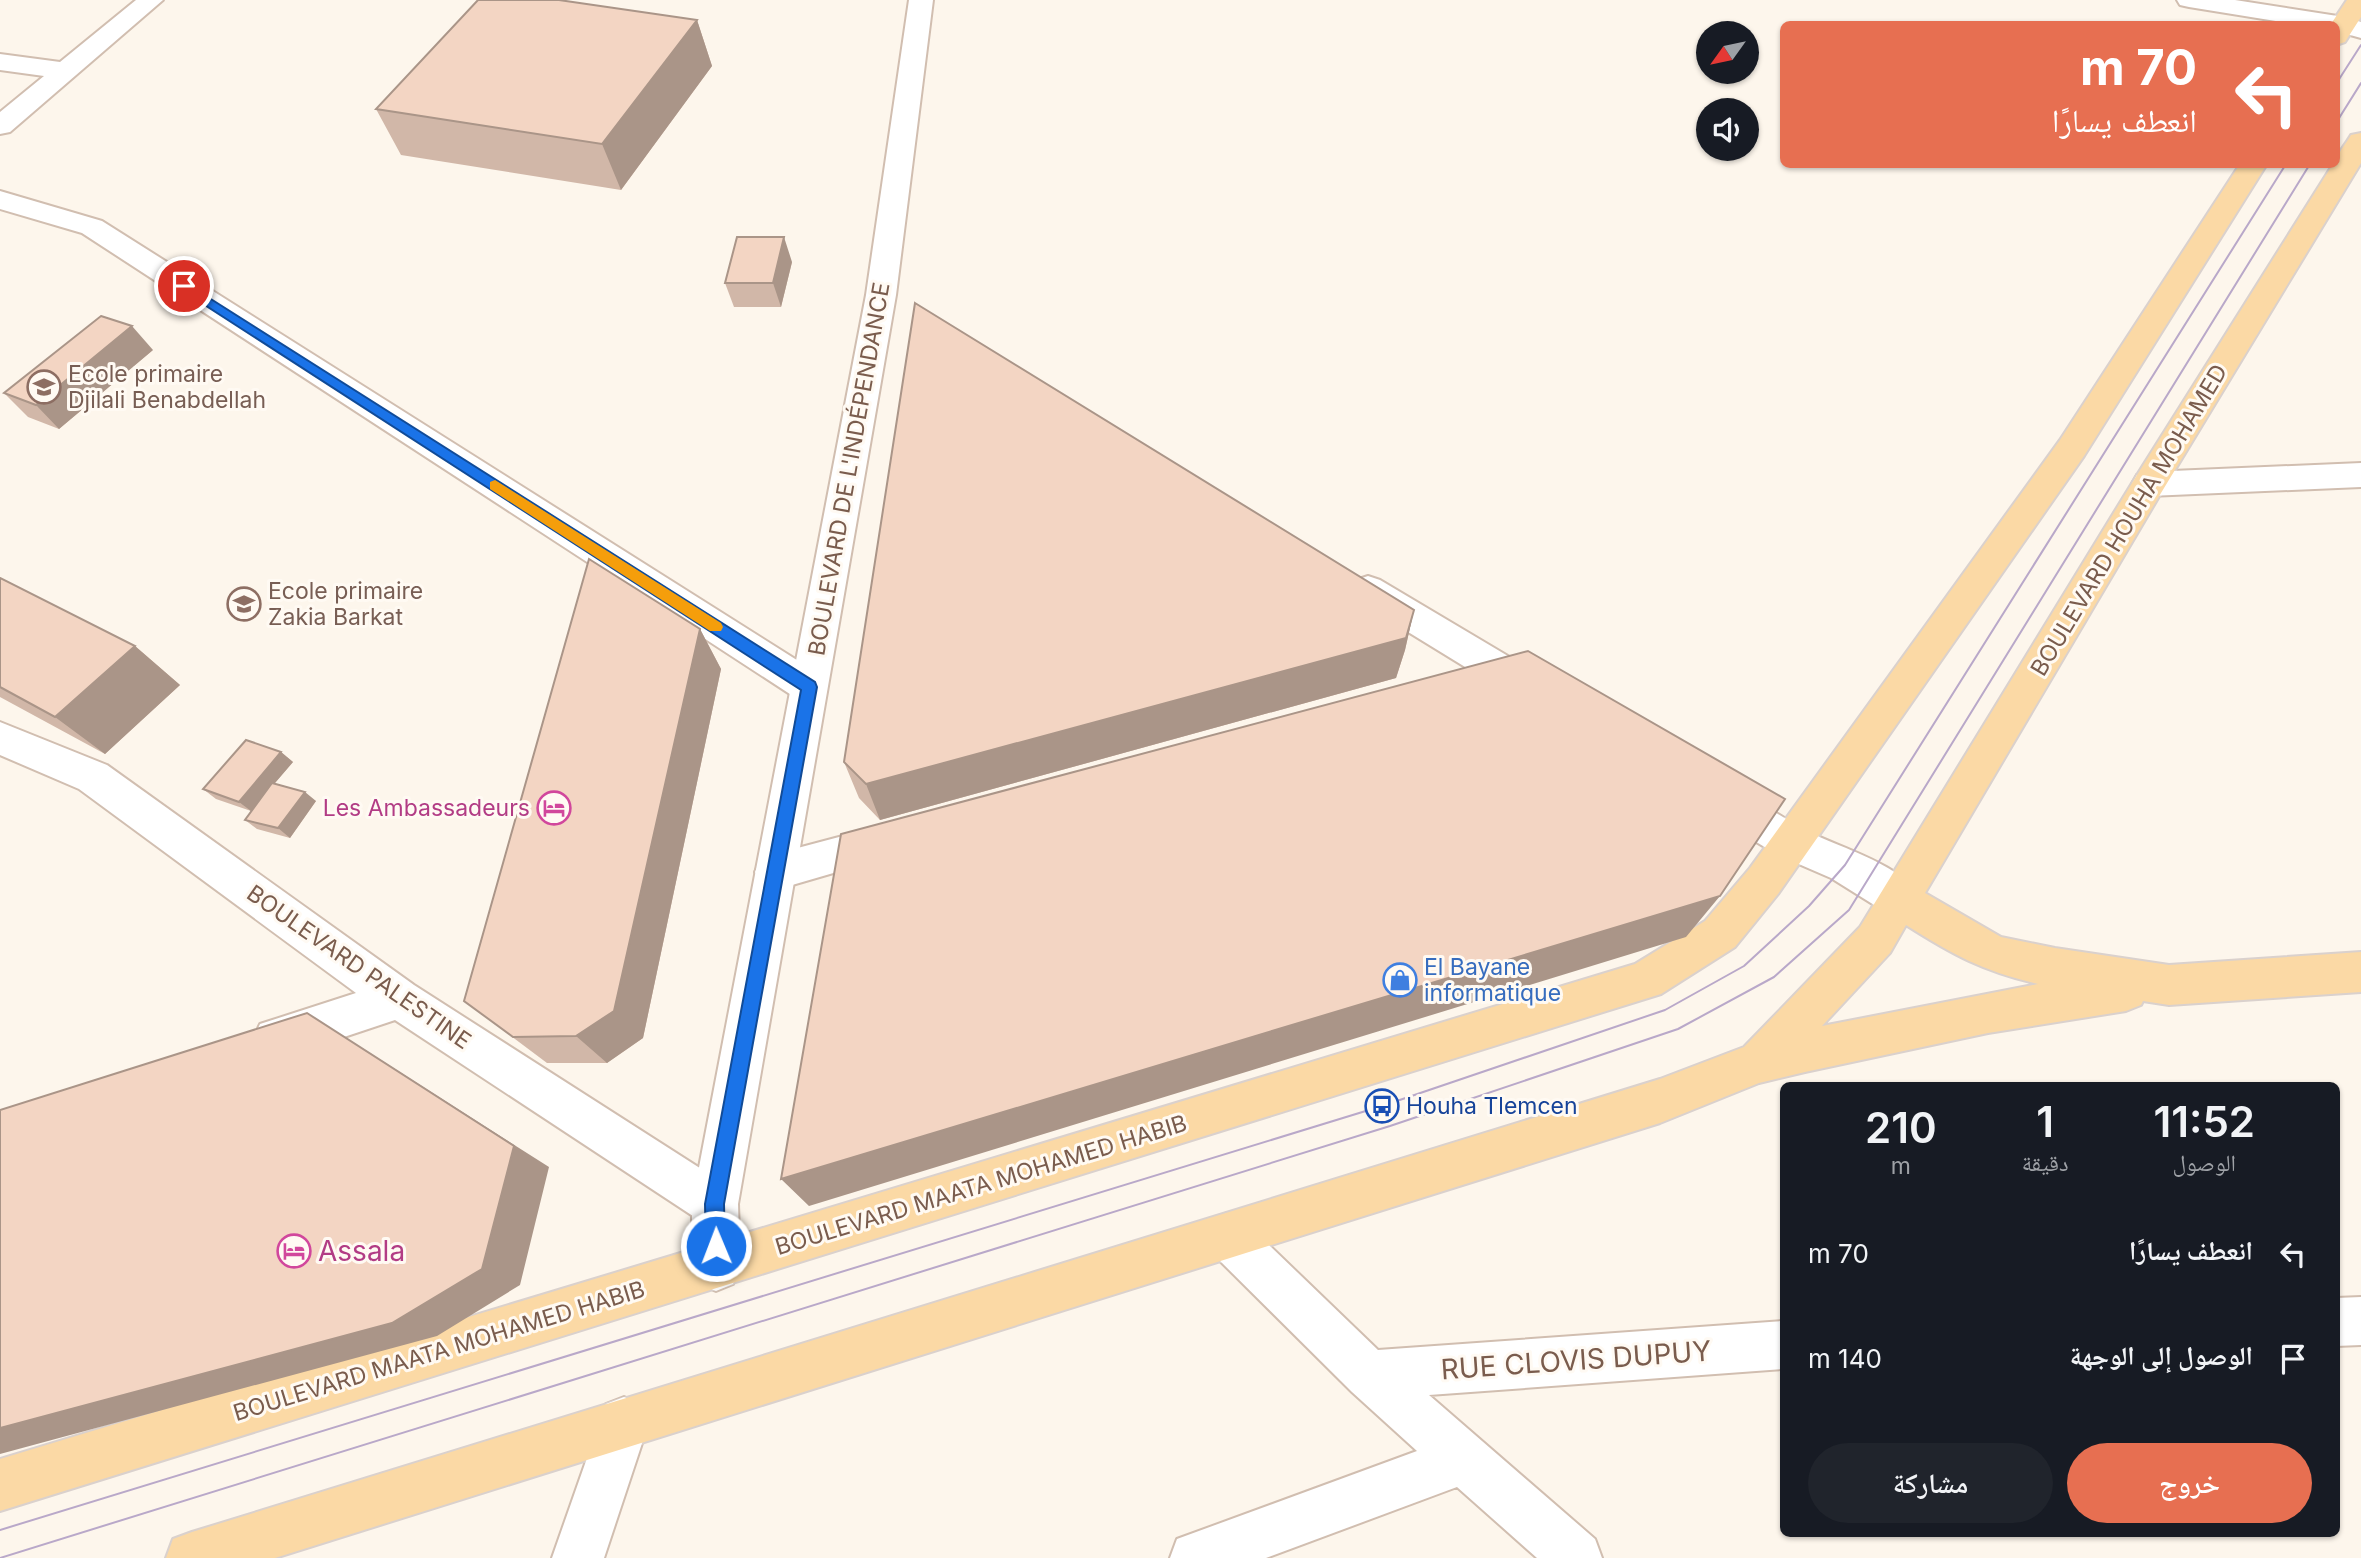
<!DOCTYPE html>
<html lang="ar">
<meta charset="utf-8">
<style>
body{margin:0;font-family:Inter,"Noto Naskh Arabic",sans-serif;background:#20242c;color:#f1f3f6;direction:rtl;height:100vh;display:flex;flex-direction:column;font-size:26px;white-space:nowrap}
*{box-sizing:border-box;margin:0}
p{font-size:23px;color:#9ea1a6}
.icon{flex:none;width:38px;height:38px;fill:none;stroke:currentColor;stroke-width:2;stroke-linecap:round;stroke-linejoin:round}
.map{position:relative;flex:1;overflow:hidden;direction:ltr}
.panel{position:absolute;left:1780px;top:1082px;width:560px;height:455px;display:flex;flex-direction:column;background:#171b24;border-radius:10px;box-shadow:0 2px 5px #0004;direction:rtl}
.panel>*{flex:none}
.top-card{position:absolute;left:1780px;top:21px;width:560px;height:147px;border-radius:10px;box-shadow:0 2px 5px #0004;direction:rtl;background:#e76f51;color:#fff;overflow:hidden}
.needle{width:46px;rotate:237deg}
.fabs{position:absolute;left:1696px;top:21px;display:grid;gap:14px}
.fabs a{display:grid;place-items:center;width:63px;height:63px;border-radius:50%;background:#171b24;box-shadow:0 2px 5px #0004;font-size:35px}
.pin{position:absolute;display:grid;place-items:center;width:60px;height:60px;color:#fff;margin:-30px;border:4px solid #fff;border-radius:50%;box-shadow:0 2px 7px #0007}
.me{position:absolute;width:77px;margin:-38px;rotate:359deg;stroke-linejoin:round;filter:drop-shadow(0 0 5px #0008)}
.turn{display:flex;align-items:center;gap:24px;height:147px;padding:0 28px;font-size:32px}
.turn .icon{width:91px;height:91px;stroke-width:2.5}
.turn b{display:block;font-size:49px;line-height:60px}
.eta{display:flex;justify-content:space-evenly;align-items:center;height:119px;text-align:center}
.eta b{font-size:42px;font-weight:600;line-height:49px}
.button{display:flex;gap:14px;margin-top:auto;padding:14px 28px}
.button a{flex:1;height:80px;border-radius:42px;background:#e76f51;color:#fff;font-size:28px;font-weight:600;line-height:80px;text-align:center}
.button a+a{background:#20242c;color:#f1f3f6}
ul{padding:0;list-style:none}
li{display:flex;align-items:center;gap:21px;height:105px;padding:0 28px}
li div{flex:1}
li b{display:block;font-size:26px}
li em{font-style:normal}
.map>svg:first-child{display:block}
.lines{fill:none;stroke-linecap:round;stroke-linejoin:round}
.minor-casing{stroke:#d1beb0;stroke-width:4}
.tertiary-casing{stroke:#d1beb0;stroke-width:4}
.primary-casing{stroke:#dad1cd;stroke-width:4}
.minor{fill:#fff;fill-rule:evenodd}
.tertiary{fill:#fff;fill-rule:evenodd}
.primary{fill:#fbd9a5;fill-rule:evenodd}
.tram{stroke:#b9a8c9;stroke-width:2}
.wall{fill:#d1b7a8}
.shaded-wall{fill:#aa9588}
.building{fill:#f3d5c3;stroke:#aa9588;stroke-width:2}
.route{fill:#1a73e8;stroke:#114b97;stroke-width:2}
.slow{fill:#f59e0b}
.labels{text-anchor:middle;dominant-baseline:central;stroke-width:6;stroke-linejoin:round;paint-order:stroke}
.education-label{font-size:23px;fill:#785e54;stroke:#fffaf3;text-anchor:start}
.street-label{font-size:23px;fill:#7a5c4d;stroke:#fffaf3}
.hotel-label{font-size:23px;fill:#b23c85;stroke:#fffaf3;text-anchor:end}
.shop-label{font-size:23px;fill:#366cbe;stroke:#fffaf3;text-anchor:start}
.transit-label{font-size:23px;fill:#164399;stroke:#fffaf3;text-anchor:start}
.near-hotel-label{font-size:28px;fill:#b23c85;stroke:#fffaf3;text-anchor:start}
.near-street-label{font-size:28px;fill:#7a5c4d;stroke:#fffaf3}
</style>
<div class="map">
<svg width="2361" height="1558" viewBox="0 0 2361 1558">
<rect width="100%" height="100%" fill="#fdf6ec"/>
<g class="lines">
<defs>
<path id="minor" d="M136,0H163L10,132L0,134V112L44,76L0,70V54L60,62Z
M2344,17L2361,22V38L2336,31V24H2332L2335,20Z
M0,191L102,221L822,676L827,687L822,698L809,702L796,698L82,233L0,209Z
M2361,463V487L2149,496L2137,493L2132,484L2137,475L2149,472Z
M0,722L107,765L414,985L731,1188L738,1204L731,1220L715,1227L699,1220L395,1020L275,1060L260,1054L253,1039L260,1024L356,993L79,789L0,755Z
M888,824L902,829L908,841L902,853L775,890L761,885L755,872L761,859L775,854Z
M1227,1213L1243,1220L1378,1350L1783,1321V1369L1429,1395L1595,1539L1602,1558H1537L1457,1487L1266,1558H1170L1177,1539L1417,1451L1352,1392L1211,1252L1204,1236L1211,1220Z
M2361,1297V1345L2336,1346V1298Z
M624,1397L642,1404L649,1422L604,1558H552L606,1404Z"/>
<path id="tertiary" d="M909,0H933L896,295L738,1204L740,1267L733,1284L716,1291L699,1284L692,1267V1204L866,295Z
M2177,0H2235L2344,17L2353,20L2357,25L2353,30L2336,31V24H2295L2189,7L2180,5Z
M1368,576L1380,580L1545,678L1550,689L1545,700L1532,704L1519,700L1356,600L1350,590L1356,580Z
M1722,784C1751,795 1776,814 1803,829C1836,847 1905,864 1921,900L1915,913L1901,918L1887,913L1831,878L1778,855L1708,813L1703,801L1708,789Z"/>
<path id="primary" d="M2347,0H2361V17L2345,42L2336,45V24H2331Z
M2361,133V163L2161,493L1925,893L2001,937L2055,948L2169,965L2361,952V992L2169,1005L2143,1001L2141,1005L2126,1011L1988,1033L1805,1072L1759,1083L1660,1123L275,1558H166L173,1539L192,1532L1660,1079L1744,1047L1860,927L2137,475L2333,164H2336C2336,154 2346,144 2351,135ZM1906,925C1953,955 1983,971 2038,984L1822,1026L1890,953Z
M2240,164H2267L2084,456L1778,894L1735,947L1661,994L0,1511V1459L1635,964L1705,921L1750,868L2060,440Z"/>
</defs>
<use href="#minor" class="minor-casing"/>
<use href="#tertiary" class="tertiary-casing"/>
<use href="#primary" class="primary-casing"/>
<use href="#minor" class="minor"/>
<use href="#tertiary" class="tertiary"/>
<use href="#primary" class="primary"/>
<path class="tram" d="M2336,84L2361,45
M2336,123L2361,83
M0,1530L1382,1106L1665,1010L1744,966L1809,906L1845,865L2286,164
M0,1558L1390,1126L1678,1029L1774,977L1849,910L2310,164"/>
</g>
<path class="wall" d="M697,20L712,66L621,190L401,155L376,109Z
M792,262L781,307H734L725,283Z
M153,350L59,429L28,417L4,393Z
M0,578L135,646L180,685L105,754L0,697Z
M1414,610L1405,650L1396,678L880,820L859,798L844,762Z
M700,629L721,669L643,1038L607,1063H547L464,1001Z
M281,752L293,762L274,784L316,801L290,838L257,829L245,820L251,811L216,799L203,789Z"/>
<path class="shaded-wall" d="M697,20L712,66L621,190L602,144Z
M784,237L792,262L781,307L773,283Z
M132,326L153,350L59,429L36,405Z
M1414,610L1405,650L1396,678L880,820L866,784Z
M700,629L721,669L643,1038L607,1063L576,1036Z
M135,646L180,685L105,754L55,717Z
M281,752L293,762L251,811L239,802Z
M305,792L316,801L290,838L278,828Z
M1720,896L1686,937L809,1206L781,1179Z
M307,1013L549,1167L520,1285L437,1336L0,1454V1428Z"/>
<path class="building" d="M478,0H559L697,20L602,144L376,109Z
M737,237H784L773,283H725Z
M915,303L1414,610L1406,638L866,784L844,762Z
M101,316L132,326L36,405L4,393Z
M589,559L700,629L614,1011L576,1036L513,1037L464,1001Z
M0,578L135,646L55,717L0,687Z
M1528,651L1785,799L1720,896L781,1179L841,834Z
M246,740L281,752L239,802L203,789Z
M272,783L305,792L278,828L245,820Z
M307,1013L514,1146L482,1269L392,1323L0,1428V1110Z"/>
<path class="route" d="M184,282L815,682L817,687L724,1204L725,1246L722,1253L716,1256L709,1253L706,1246L705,1204L801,690L180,289L178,286Z"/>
<path class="slow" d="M495,480L721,623L723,627L721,631H710L490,489V482Z"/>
<defs>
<symbol id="school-ring" viewBox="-11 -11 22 22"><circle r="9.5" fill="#fffaf3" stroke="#8d6e63" stroke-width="1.5"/><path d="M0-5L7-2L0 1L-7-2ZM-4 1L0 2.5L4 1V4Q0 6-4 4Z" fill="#8d6e63"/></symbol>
<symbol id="hotel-ring" viewBox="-11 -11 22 22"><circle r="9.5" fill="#fffaf3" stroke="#d1479c" stroke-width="1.5"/><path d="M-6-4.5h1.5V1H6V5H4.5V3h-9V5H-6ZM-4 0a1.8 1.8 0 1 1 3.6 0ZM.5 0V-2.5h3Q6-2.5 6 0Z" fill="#d1479c"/></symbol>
<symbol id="shop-ring" viewBox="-11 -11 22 22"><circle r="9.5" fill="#fffaf3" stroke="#3f7fe0" stroke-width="1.5"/><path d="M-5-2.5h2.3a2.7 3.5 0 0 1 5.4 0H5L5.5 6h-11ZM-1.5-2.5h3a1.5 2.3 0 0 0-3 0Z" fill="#3f7fe0"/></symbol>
<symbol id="bus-ring" viewBox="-11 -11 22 22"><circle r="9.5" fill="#fffaf3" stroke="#1a4fb4" stroke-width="1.5"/><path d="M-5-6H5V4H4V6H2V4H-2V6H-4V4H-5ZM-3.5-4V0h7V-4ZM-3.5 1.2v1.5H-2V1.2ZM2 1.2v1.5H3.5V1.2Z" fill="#1a4fb4"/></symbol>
</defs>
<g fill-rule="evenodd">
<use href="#school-ring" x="25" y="368" width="38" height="38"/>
<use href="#school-ring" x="225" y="585" width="38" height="38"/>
<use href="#hotel-ring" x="535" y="789" width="38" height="38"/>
<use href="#shop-ring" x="1381" y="961" width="38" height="38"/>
<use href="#bus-ring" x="1363" y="1087" width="38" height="38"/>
<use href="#hotel-ring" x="275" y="1232" width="38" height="38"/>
</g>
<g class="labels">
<g class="education-label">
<text x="68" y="374">Ecole primaire<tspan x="68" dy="26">Djilali Benabdellah</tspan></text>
<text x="268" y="591">Ecole primaire<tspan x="268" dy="26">Zakia Barkat</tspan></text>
</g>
<g class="street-label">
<text transform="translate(849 469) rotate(-80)">BOULEVARD DE L'INDÉPENDANCE</text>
<text transform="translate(2129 520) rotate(-59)">BOULEVARD HOUHA MOHAMED</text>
<text transform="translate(359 967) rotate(35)">BOULEVARD PALESTINE</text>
<text transform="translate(981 1185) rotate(-17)">BOULEVARD MAATA MOHAMED HABIB</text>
<text transform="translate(439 1351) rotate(-17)">BOULEVARD MAATA MOHAMED HABIB</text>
</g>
<g class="hotel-label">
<text x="530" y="808">Les Ambassadeurs</text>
</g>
<g class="shop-label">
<text x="1424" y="967">El Bayane<tspan x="1424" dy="26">informatique</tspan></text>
</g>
<g class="transit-label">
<text x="1406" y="1106">Houha Tlemcen</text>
</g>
<g class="near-hotel-label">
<text x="318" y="1251">Assala</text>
</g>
<g class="near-street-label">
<text transform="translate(1576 1360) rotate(-4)">RUE CLOVIS DUPUY</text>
</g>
</g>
</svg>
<div class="fabs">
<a><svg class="needle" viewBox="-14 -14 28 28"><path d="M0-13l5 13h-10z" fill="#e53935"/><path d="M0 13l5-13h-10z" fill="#9ea1a6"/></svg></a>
<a><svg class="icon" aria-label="sound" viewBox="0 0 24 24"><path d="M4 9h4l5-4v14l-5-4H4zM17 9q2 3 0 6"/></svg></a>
</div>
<div class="pin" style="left:184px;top:286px;background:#d93025"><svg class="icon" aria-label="arrive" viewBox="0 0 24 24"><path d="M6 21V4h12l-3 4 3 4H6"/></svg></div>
<svg class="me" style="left:716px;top:1246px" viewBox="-20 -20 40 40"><circle r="17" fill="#1a73e8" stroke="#fff" stroke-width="3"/><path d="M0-11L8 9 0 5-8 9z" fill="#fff"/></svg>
<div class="top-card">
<div class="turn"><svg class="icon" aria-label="left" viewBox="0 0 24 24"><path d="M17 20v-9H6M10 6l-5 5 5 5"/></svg><div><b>70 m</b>انعطف يسارًا</div></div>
</div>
<section class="panel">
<div class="eta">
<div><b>11:52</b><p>الوصول</p></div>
<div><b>1</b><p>دقيقة</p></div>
<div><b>210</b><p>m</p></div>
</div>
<ul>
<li><svg class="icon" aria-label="left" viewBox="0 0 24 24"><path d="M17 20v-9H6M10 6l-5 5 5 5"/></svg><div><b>انعطف يسارًا</b></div><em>70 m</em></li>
<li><svg class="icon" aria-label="arrive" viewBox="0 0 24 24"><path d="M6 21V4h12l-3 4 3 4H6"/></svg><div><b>الوصول إلى الوجهة</b></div><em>140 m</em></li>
</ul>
<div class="button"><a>خروج</a><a>مشاركة</a></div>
</section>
</div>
